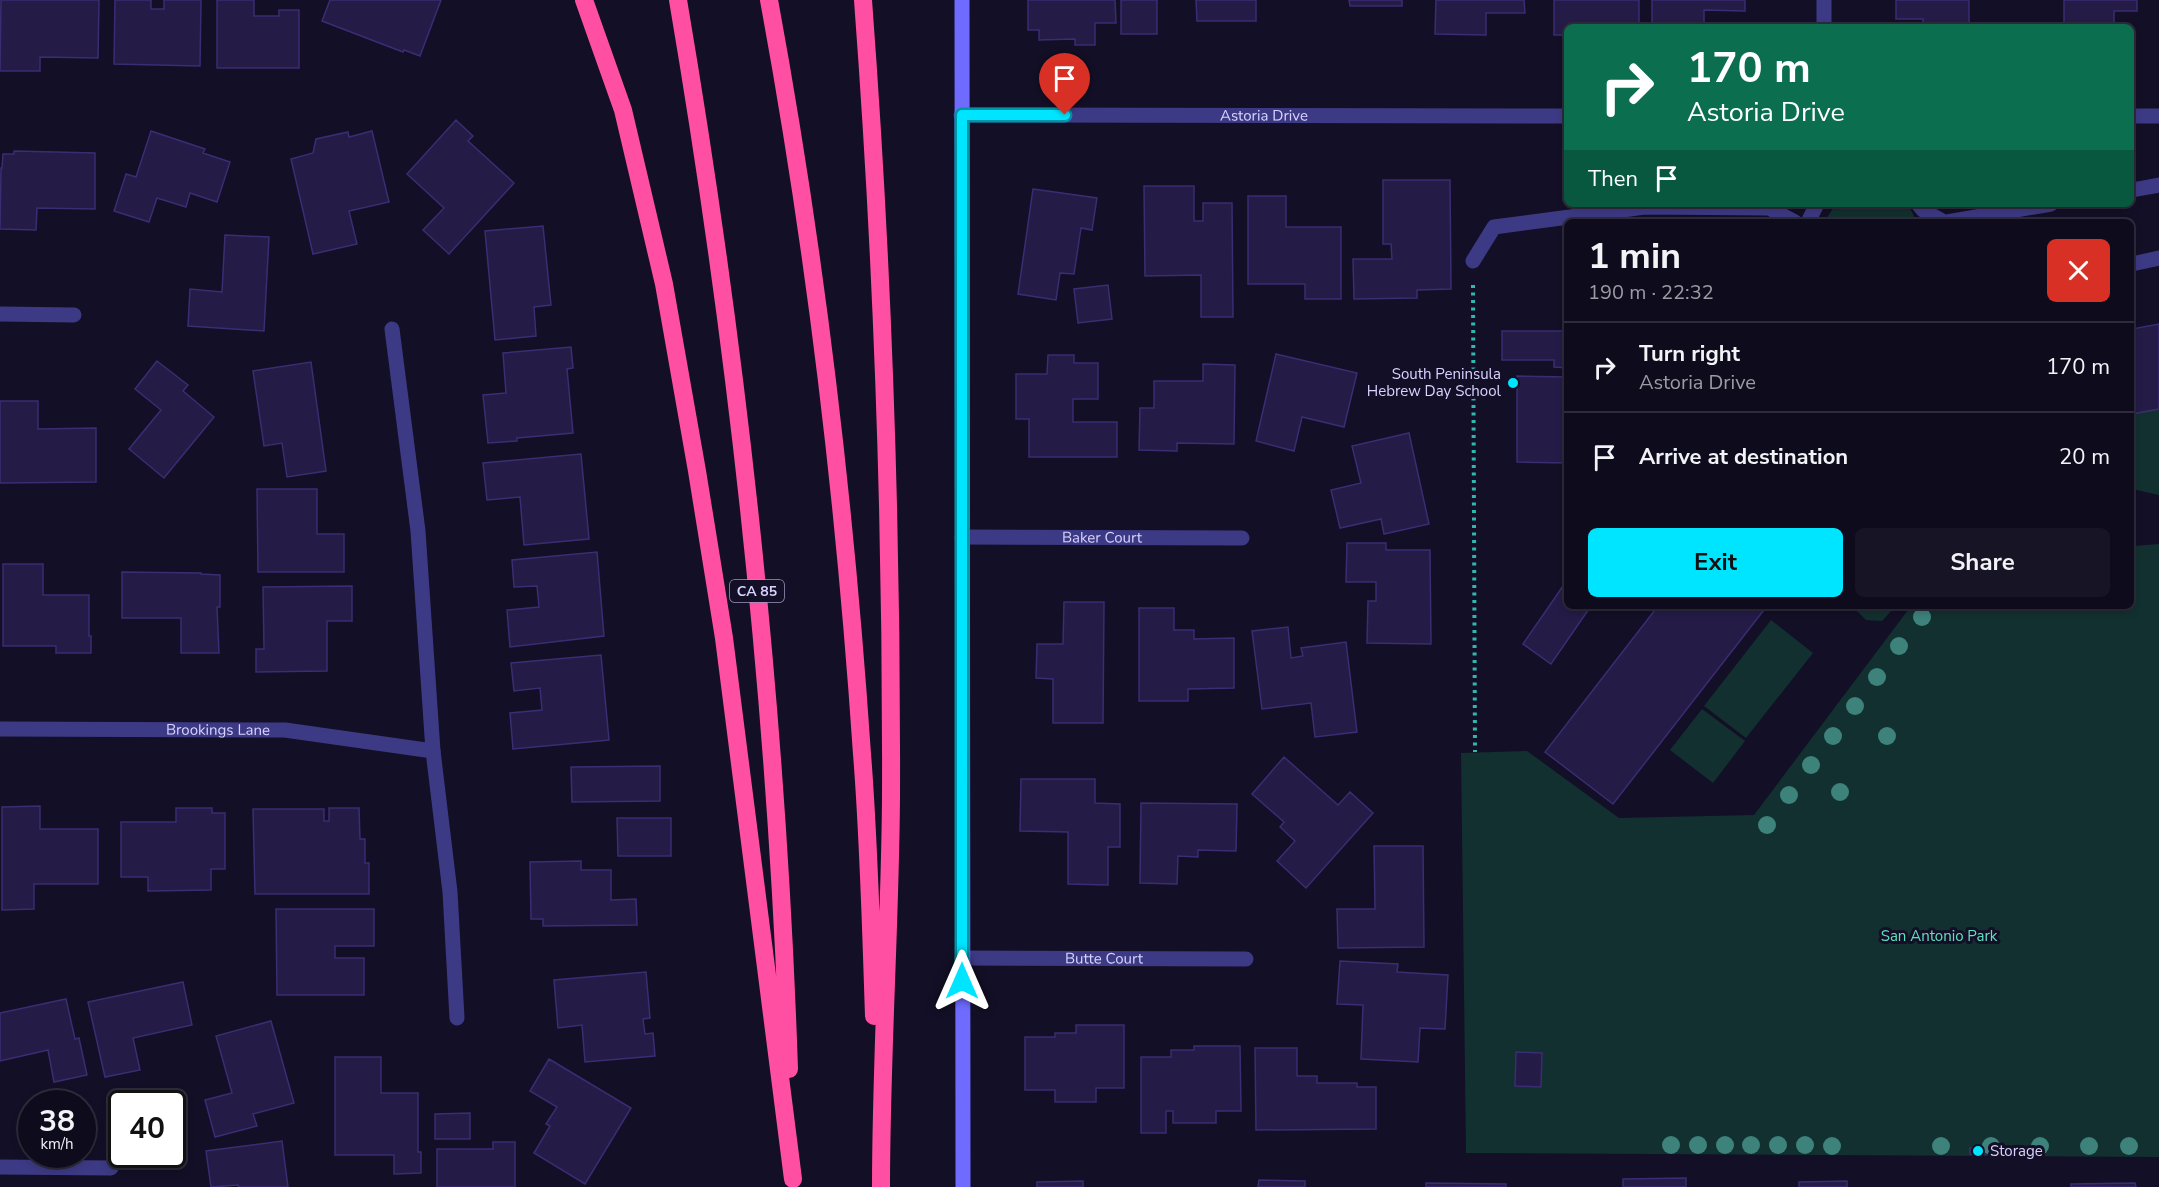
<!DOCTYPE html>
<meta charset="utf-8">
<style>
body{margin:0;font-family:"Nunito Sans",sans-serif;background:#171425;color:#f1f3f6;height:100vh;display:flex;flex-direction:column;font-size:22px;white-space:nowrap}
*{box-sizing:border-box;margin:0}
p{font-size:20px;color:#9b9ba3}
.icon{flex:none;width:33px;height:33px;fill:none;stroke:currentColor;stroke-width:2;stroke-linecap:round;stroke-linejoin:round}
.map{position:relative;flex:1;overflow:hidden}
.sheet{position:absolute;left:1564px;top:219px;width:570px;height:390px;display:flex;flex-direction:column;background:#0e0b1c;border-radius:9px;box-shadow:0 3px 9px #0003,0 0 0 2px #2e2b3b}
.sheet>*{flex:none}
.top-card{position:absolute;left:1564px;top:24px;width:570px;height:183px;border-radius:9px;box-shadow:0 3px 9px #0003,0 0 0 2px #2e2b3b;background:#0b6e4f;color:#fff;overflow:hidden}
.speed{position:absolute;left:18px;top:1090px;display:flex;gap:12px;font-size:30px;font-weight:700;text-align:center}
.speed>*{display:grid;place-content:center;width:78px;height:78px;border-radius:50%;background:#0e0b1c;box-shadow:0 3px 9px #0003,0 0 0 2px #2e2b3b;line-height:1}
.speed small{font-size:15px;font-weight:400}
.speed .limit{border:3px solid #111;border-radius:9px;background:#fff;color:#111}
.pin{position:absolute;display:grid;place-items:center;width:51px;height:51px;color:#fff;margin:-62px -26px;border-radius:50% 50% 50% 0;rotate:-45deg;box-shadow:0 0 6px #0007}
.pin .icon{rotate:45deg}
.me{position:absolute;width:66px;margin:-33px;rotate:0deg;stroke-linejoin:round;filter:drop-shadow(0 0 4px #0008)}
.turn{display:flex;align-items:center;gap:21px;height:126px;padding:0 24px;font-size:27px}
.turn .icon{width:78px;height:78px;stroke-width:2.5}
.turn b{display:block;font-size:42px;line-height:51px}
.then{display:flex;align-items:center;height:57px;padding:0 24px;background:#0003;gap:12px;font-size:22px}
.round{display:grid;place-items:center;flex:none;width:63px;height:63px;border-radius:9px;background:#171425}
.headline{display:flex;align-items:center;justify-content:space-between;height:102px;padding:0 24px}
h1{font-size:36px;font-weight:700;line-height:45px}
.cta{display:flex;gap:12px;margin-top:auto;padding:12px 24px}
.cta a{flex:1;height:69px;border-radius:9px;background:#00e5ff;color:#111;font-size:24px;font-weight:700;line-height:69px;text-align:center}
.cta a+a{background:#171425;color:#f1f3f6}
ul{padding:0;list-style:none}
li{display:flex;align-items:center;gap:18px;height:90px;padding:0 24px;border-top:2px solid #2e2b3b}
li div{flex:1}
li b{display:block;font-size:22px}
li em{font-style:normal}
.map>svg:first-child{display:block}
.green{fill:#12302f}
.building{fill:#241b47;stroke:#3b2d73;stroke-width:1.5}
.lines{fill:none;stroke-linecap:round;stroke-linejoin:round}
.path{stroke:#2fb8b0;stroke-width:4;stroke-dasharray:3 4.5;stroke-linecap:butt}
.lane{stroke:#3d3a85;stroke-width:15}
.street{stroke:#3d3a85;stroke-width:15}
.secondary{stroke:#6f6bff;stroke-width:15}
.highway{stroke:#ff4fa3;stroke-width:18}
.tree{fill:#3d827b}
.route-casing{stroke:#0095a6;stroke-width:15}
.route{stroke:#00e5ff;stroke-width:10}
.poi-dot{fill:#00e5ff;stroke:#130f26;stroke-width:2}
.labels{text-anchor:middle;dominant-baseline:central;stroke-width:6;stroke-linejoin:round;paint-order:stroke}
.shield{fill:#130f26;stroke:#9e99be;stroke-width:1.5}
.shield-label{font-size:14px;font-weight:bold;fill:#d9d4ff}
.street-label{font-size:15px;fill:#d9d4ff;stroke:#130f26}
.poi-label{font-size:15px;fill:#d9d4ff;stroke:#130f26;text-anchor:end}
.park-label{font-size:15px;fill:#5fe0c0;stroke:#130f26}
</style>
<div class="map">
<svg width="2159" height="1187" viewBox="0 0 2159 1187">
<rect width="100%" height="100%" fill="#130f26"/>
<path class="green" d="M1836,204H1905L1910,208L1917,222H1824Z
M2159,409V495L2132,489V414Z
M2159,544V1157L1466,1153L1461,753L1527,751L1619,818L1754,815L1911,606H2132V546Z
M1857,606H1892V610L1882,621L1866,620L1856,610Z
M1771,620L1813,653L1746,738L1704,706Z
M1702,709L1745,741L1713,783L1670,750Z"/>
<path class="building" d="M1,0H99L98,58L40,57V71H0Z
M115,0H151V9H164V0H201L200,66L114,64Z
M217,0H254V16H279V10H299V68H217Z
M330,0H441L420,56L404,50L403,52L322,21Z
M1028,0H1115L1116,23H1095V45H1075V39L1039,40V30H1028Z
M1121,0H1157V34H1121Z
M1196,0H1256V21H1197Z
M1349,0H1402V6H1350Z
M1436,0H1524L1525,13H1486V35L1435,34Z
M1554,0H1639V24L1568,27V35H1554Z
M1652,0H1745V11L1704,10V27H1652Z
M1896,0H1969V25H1955V27H1923V19H1896Z
M2064,0H2137V11H2114V27H2064Z
M456,120L473,136L468,141L514,183L449,254L423,230L444,208L407,174Z
M151,131L205,149L203,153L230,162L217,202L190,193L186,207L157,198L149,222L114,211L126,174L136,177Z
M372,131L389,202L349,211L357,244L313,254L291,159L313,153L316,139L348,132L349,137Z
M14,151L95,153V209L37,208L36,230L0,229L1,168H2L3,154H14Z
M1383,180H1450L1451,289L1417,290V298L1354,299L1353,259H1392L1391,244H1383Z
M1144,186H1194V221H1203V203H1232L1233,317H1201V275L1145,276Z
M1033,189L1097,198L1092,230L1081,228L1074,274L1060,273L1056,300L1018,294Z
M1248,196H1286V227H1341V299H1305V284H1248Z
M543,226L551,305L534,307L536,336L495,340L485,231Z
M225,235L269,237L264,331L188,326L190,289L222,292Z
M1108,285L1112,319L1078,323L1074,289Z
M2159,324V409L2132,414V329Z
M1502,331H1568V368L1554,367V360H1502Z
M571,347L573,368L567,369L573,433L517,438V441L488,443L483,395L506,393L503,353Z
M1276,354L1357,373L1344,427L1302,417L1294,451L1256,441Z
M1048,355H1074V363H1098V399H1073V422H1117V457H1029V419H1016V374H1047Z
M157,361L188,385L183,391L214,417L164,478L129,449L161,410L135,389Z
M311,362L326,471L287,477L282,443L264,446L253,371Z
M1203,364L1235,365L1234,444L1177,443V451L1139,450L1140,408H1154V381H1203Z
M1517,376L1568,377V463L1517,462Z
M0,401H38V429L96,428V482L0,483Z
M1409,433L1429,524L1384,534L1381,519L1340,528L1331,490L1361,483L1352,446Z
M581,454L589,539L524,545L520,497L487,500L483,463Z
M257,489H317V534H344V572H258Z
M1347,543H1386V550H1430L1431,644L1367,643L1368,601H1376V582H1346Z
M597,552L604,636L510,647L507,610L539,607L537,586L514,587L512,560Z
M3,564H43V595H89V636H91V653H56V646H3Z
M122,572L201,573V574L220,575V607H217L219,653H181V618H122Z
M352,586V621H327V671L256,672V649H264L263,587Z
M1563,586L1568,588V606H1591L1551,664L1523,644Z
M1064,602H1104L1103,723H1053V679L1036,678L1037,644H1063Z
M1658,606H1767L1613,804L1545,752Z
M1139,608H1174V630H1194V639L1234,638V688L1188,689V701H1139Z
M1288,627L1291,658L1303,656L1301,648L1346,642L1357,732L1315,737L1311,703L1262,709L1252,631Z
M601,655L609,740L513,749L510,713L542,710L540,688L514,691L511,663Z
M1284,757L1338,805L1350,792L1373,813L1306,888L1277,861L1295,841L1280,827L1284,822L1252,794Z
M660,766V801L572,802L571,767Z
M1021,779H1095V803L1120,804V847H1108V885L1068,884V832L1020,831Z
M1141,803L1237,804L1236,851L1198,850V857L1178,856L1177,884L1140,883Z
M40,806V829H98V884H34V909L2,910V807Z
M176,808H212V813H225V869H211V890L148,891V877H121V822H176Z
M329,808H359L360,839H365V863H369V894H255L253,809H324V821H329Z
M617,818H671V856H618Z
M1374,846H1423L1424,947L1338,948L1337,909H1375Z
M581,861V870H611V900L636,899L637,925L543,926V919H531L530,862Z
M276,909H374V946H335V958H364V995H277Z
M1340,961L1398,964L1397,972L1448,975L1445,1029L1420,1028L1418,1062L1361,1059L1363,1005L1337,1004Z
M646,972L650,1018L643,1019L645,1034L653,1033L655,1056L585,1062L582,1025L558,1028L554,980Z
M183,982L192,1025L133,1038L140,1070L105,1077L88,1002Z
M66,999L75,1039L79,1038L87,1075L54,1082L48,1050L0,1061V1013Z
M271,1021L294,1103L253,1114L257,1126L215,1137L205,1100L232,1093L216,1036Z
M1076,1025H1124V1088H1096V1102H1055V1090H1025V1037H1055V1033H1076Z
M1194,1046H1240L1241,1111H1216V1123H1173V1111H1166V1133H1141V1057H1171V1050H1194Z
M1255,1048H1297V1076H1317V1083H1357V1087H1376V1129L1256,1130Z
M1516,1052L1542,1053L1541,1087L1515,1086Z
M335,1057H381V1093H418V1152H421V1173L394,1174V1155H335Z
M549,1059L631,1108L585,1184L534,1153L550,1126L546,1124L557,1107L530,1091Z
M470,1113V1139H435V1114Z
M282,1141L288,1187H239L238,1185L211,1187L206,1151Z
M493,1142H515V1187H437V1149H493Z
M1970,1148H1985V1154H1970Z
M1686,1178V1187H1623V1179Z
M1259,1180L1305,1181V1187H1258Z
M1083,1181V1187H1037V1182Z
M1847,1181V1187H1799V1182Z
M1426,1183L1506,1184V1187H1426Z
M2135,1183L2136,1187H2071V1184Z"/>
<g class="lines">
<path class="path" d="M1473,285L1475,752"/>
<path class="lane" d="M2132,190L2159,185
M1918,204L1923,210L1944,222
M1808,222L1817,204
M1947,222L2051,204
M1473,261L1494,227L1645,207L1769,208L1795,222
M2132,264L2159,258"/>
<g class="street">
<path d="M1824,0V27"/>
<path id="s1" d="M961,115L1568,116"/>
<path d="M2132,116H2159"/>
<path d="M0,314L74,315"/>
<path d="M392,329L418,531L433,751L450,892L457,1018"/>
<path id="s2" d="M962,537L1242,538"/>
<path id="s3" d="M0,729L285,730L433,751"/>
<path id="s4" d="M962,958L1246,959"/>
<path d="M0,1167L111,1168"/>
</g>
<path class="secondary" d="M962,0L963,1187"/>
<path class="highway" d="M584,0L623,110L664,284L697,471L724,638L793,1179
M678,0C738,353 777,711 789,1069
M769,0C815,249 845,502 862,754C869,841 871,929 874,1016
M863,0C883,266 892,533 891,799C890,928 881,1058 881,1187"/>
</g>
<g class="tree">
<circle cx="1922" cy="617" r="9"/>
<circle cx="1899" cy="646" r="9"/>
<circle cx="1877" cy="677" r="9"/>
<circle cx="1855" cy="706" r="9"/>
<circle cx="1833" cy="736" r="9"/>
<circle cx="1887" cy="736" r="9"/>
<circle cx="1811" cy="765" r="9"/>
<circle cx="1840" cy="792" r="9"/>
<circle cx="1789" cy="795" r="9"/>
<circle cx="1767" cy="825" r="9"/>
<circle cx="1671" cy="1145" r="9"/>
<circle cx="1698" cy="1145" r="9"/>
<circle cx="1725" cy="1145" r="9"/>
<circle cx="1751" cy="1145" r="9"/>
<circle cx="1778" cy="1145" r="9"/>
<circle cx="1805" cy="1145" r="9"/>
<circle cx="1832" cy="1146" r="9"/>
<circle cx="1941" cy="1146" r="9"/>
<circle cx="1991" cy="1146" r="9"/>
<circle cx="2040" cy="1146" r="9"/>
<circle cx="2089" cy="1146" r="9"/>
<circle cx="2129" cy="1146" r="9"/>
</g>
<g class="lines">
<defs>
<path id="route" d="M962,981V115H1065"/>
</defs>
<use href="#route" class="route-casing"/>
<use href="#route" class="route"/>
</g>
<g class="poi-dot">
<circle cx="1513" cy="383" r="6"/>
<circle cx="1978" cy="1151" r="6"/>
</g>
<g class="labels">
<rect class="shield" x="730" y="580" width="54" height="22" rx="4.5"/>
<g class="shield-label">
<text x="757" y="591">CA 85</text>
</g>
<g class="street-label">
<text stroke="none"><textPath href="#s1" startOffset="303">Astoria Drive</textPath></text>
<text stroke="none"><textPath href="#s2" startOffset="140">Baker Court</textPath></text>
<text stroke="none"><textPath href="#s3" startOffset="218">Brookings Lane</textPath></text>
<text stroke="none"><textPath href="#s4" startOffset="142">Butte Court</textPath></text>
</g>
<g class="poi-label">
<text x="1501" y="374">South Peninsula<tspan x="1501" dy="17">Hebrew Day School</tspan></text>
<text x="1990" y="1151" text-anchor="start">Storage</text>
</g>
<g class="park-label">
<text x="1939" y="936">San Antonio Park</text>
</g>
</g>
</svg>
<div class="speed"><div>38<small>km/h</small></div><div class="limit">40</div></div>
<div class="pin" style="left:1065px;top:115px;background:#d93025"><svg class="icon" aria-label="arrive" viewBox="0 0 24 24"><path d="M6 21V4h12l-3 4 3 4H6"/></svg></div>
<svg class="me" style="left:962px;top:981px" viewBox="-20 -20 40 40"><path d="M0-17L14 15 0 8-14 15z" fill="#00e5ff" stroke="#fff" stroke-width="4"/></svg>
<div class="top-card">
<div class="turn"><svg class="icon" aria-label="right" viewBox="0 0 24 24"><path d="M7 20v-9h11M14 6l5 5-5 5"/></svg><div><b>170 m</b>Astoria Drive</div></div>
<div class="then">Then<svg class="icon" aria-label="arrive" viewBox="0 0 24 24"><path d="M6 21V4h12l-3 4 3 4H6"/></svg></div>
</div>
<section class="sheet">
<div class="headline"><div><h1>1 min</h1><p>190 m · 22:32</p></div><a class="round" style="background:#d93025;color:#fff"><svg class="icon" aria-label="close" viewBox="0 0 24 24"><path d="M6 6l12 12M18 6L6 18"/></svg></a></div>
<ul>
<li><svg class="icon" aria-label="right" viewBox="0 0 24 24"><path d="M7 20v-9h11M14 6l5 5-5 5"/></svg><div><b>Turn right</b><p>Astoria Drive</p></div><em>170 m</em></li>
<li><svg class="icon" aria-label="arrive" viewBox="0 0 24 24"><path d="M6 21V4h12l-3 4 3 4H6"/></svg><div><b>Arrive at destination</b></div><em>20 m</em></li>
</ul>
<div class="cta"><a>Exit</a><a>Share</a></div>
</section>
</div>
